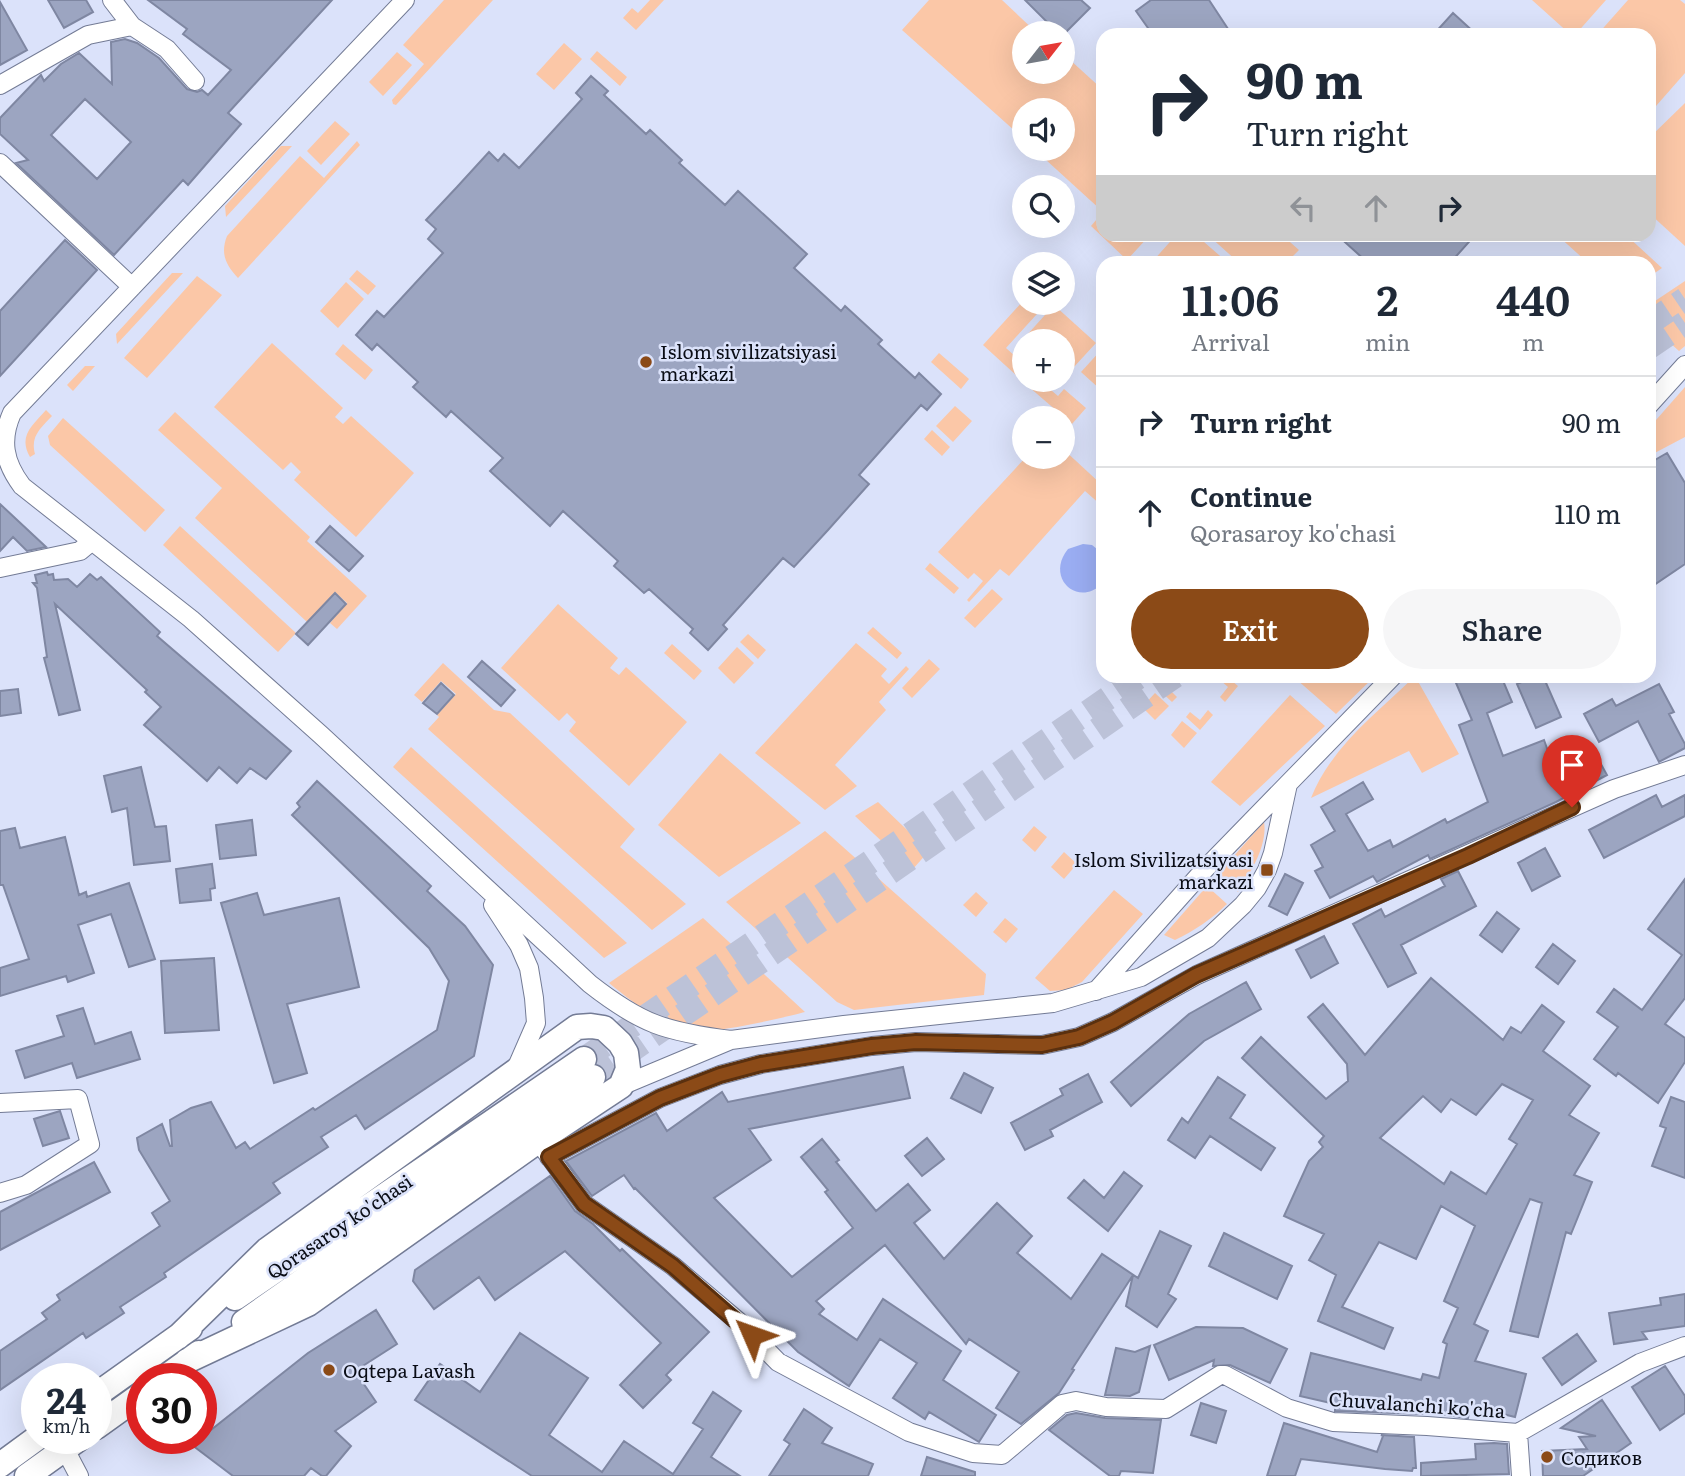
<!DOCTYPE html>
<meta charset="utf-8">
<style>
body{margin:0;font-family:Literata,serif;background:#f6f6f7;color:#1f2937;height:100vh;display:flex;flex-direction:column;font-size:26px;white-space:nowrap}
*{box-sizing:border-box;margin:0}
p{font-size:23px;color:#747a83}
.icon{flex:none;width:38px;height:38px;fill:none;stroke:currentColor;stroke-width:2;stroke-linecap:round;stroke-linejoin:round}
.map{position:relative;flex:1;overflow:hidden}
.side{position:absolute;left:1096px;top:256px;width:560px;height:427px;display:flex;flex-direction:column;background:#fff;border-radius:21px;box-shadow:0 7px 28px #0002}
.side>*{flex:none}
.top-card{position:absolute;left:1096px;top:28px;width:560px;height:214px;border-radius:21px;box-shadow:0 7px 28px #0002;background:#fff;color:#1f2937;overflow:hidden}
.needle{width:46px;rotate:59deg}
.controls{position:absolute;left:1012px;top:21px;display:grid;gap:14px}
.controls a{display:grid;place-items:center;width:63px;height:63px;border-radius:50%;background:#fff;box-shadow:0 7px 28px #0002;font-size:35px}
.speed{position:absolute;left:21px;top:1363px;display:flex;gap:14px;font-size:35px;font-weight:700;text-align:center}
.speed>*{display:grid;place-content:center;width:91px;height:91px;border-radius:50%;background:#fff;box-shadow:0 7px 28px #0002;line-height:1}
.speed small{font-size:18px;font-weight:400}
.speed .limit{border:10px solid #d22;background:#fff;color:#111}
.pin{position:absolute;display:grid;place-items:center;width:60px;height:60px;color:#fff;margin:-72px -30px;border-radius:50% 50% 50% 0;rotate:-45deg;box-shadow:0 0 7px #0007}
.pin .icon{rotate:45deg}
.me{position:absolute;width:77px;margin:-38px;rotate:313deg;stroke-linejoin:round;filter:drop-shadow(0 0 5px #0008)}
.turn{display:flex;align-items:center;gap:24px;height:147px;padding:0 35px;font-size:32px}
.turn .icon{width:91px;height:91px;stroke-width:2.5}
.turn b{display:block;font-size:49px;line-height:60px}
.lanes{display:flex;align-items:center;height:66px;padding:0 35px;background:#0003;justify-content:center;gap:35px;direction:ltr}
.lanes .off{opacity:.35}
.eta{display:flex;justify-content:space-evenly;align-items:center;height:119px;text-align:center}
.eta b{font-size:42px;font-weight:600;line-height:49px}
.primary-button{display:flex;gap:14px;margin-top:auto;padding:14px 35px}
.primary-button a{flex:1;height:80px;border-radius:42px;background:#8b4a17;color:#fff;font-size:28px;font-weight:600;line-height:80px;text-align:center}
.primary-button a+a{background:#f6f6f7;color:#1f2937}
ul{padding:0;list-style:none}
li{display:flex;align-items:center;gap:21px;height:91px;padding:0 35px;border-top:2px solid #e0e1e3}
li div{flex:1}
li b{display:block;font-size:26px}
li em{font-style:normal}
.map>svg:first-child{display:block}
.green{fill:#fbc7a7}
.water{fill:#9aadf2}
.building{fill:#9ca5c1;stroke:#7f87a2;stroke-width:2;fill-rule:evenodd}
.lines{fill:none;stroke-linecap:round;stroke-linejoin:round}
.secondary-tunnel{stroke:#bcc2d8;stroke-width:24;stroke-dasharray:24 12;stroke-linecap:butt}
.street-casing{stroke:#737b95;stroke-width:20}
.secondary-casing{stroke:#737b95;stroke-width:27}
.street{stroke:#fff;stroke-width:18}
.secondary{stroke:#fff;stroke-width:24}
.route-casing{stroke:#5a300f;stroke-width:18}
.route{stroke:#8b4a17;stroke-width:12}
.poi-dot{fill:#8b4a17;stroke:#dbe2fa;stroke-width:2.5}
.labels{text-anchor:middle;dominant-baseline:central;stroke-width:5;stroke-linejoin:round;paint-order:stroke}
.poi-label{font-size:19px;fill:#0a0d16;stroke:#dbe2fa;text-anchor:start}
.street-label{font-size:19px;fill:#0a0d16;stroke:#dbe2fa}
</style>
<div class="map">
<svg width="1685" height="1476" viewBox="0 0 1685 1476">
<rect width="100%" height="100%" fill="#dbe2fa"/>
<path class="green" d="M444,0H493L396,105L393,104L392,100L424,64L403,45Z
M650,0H664L636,30L623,18L632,8L638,13Z
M929,0H1002L1037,33H1024V72H1062V58L1069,59L1102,89V211L1034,149H1062V110H1024V139L902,30Z
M1532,0H1606L1575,35H1571Z
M1628,0H1680L1685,4V73L1649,114L1648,35H1597Z
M564,43L582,59L554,90L536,74Z
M597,51L627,77L620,86L590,59Z
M397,52L412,65L383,96L369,82Z
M1685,103V246L1649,213L1648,139Z
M335,121L350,134L321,165L307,151Z
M357,141L360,145L238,278C226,265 220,254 227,236L300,156L324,178Z
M281,146H292L226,217L225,206Z
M1102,213V234L1150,235L1127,260L1091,226Z
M1177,234L1196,235L1227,262H1152Z
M1208,235H1282L1299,250L1287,262H1238Z
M1557,235H1626L1662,268L1649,277L1648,262H1587Z
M357,270L376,286L368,295L349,279Z
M172,273H183L117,344L116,334Z
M197,276L222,295L147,378L124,358Z
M1685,281V346L1679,351L1649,324V305Z
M346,282L364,299L338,328L320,311Z
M1024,300V303H1047L1006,348L1024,364V369L1017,376L983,345Z
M1054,305L1096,343L1062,380V341H1024V352L1017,346Z
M272,343L343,408L335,417L343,424L351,416L414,473L356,537L294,480L301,472L291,462L283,470L214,407Z
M343,344L373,370L365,380L335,354Z
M1102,349V391L1081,372Z
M939,353L969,379L961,389L931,362Z
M85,366H95L73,391L67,385Z
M1035,380H1039L1058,396L1064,389L1086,408L1072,424L1029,387Z
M1685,387V437L1649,456V428Z
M955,406L972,421L953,442L936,426Z
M46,410L52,416C41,428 30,436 35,454L30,457C18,436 32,426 46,410Z
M175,412L310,537L307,541L367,596L337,629L330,623L347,603L335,592L307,622L195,518L222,488L158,430Z
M63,418L165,510L145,532L50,445L48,436Z
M932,430L950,447L942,456L924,439Z
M1062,448L1102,485V506L1085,491L1009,576L1000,569L969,602L967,600L983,581L974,573L968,579L938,552L1026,457H1062Z
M180,526L296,633L278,652L163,545Z
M930,563L959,588L954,594L925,569Z
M992,589L1003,599L975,628L964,618Z
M558,604L618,658L610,668L619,675L626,667L687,722L629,786L569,731L576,722L567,713L559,721L501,668Z
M873,627L902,653L897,659L867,633Z
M748,634L766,650L758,659L740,642Z
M856,643L887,669L881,676L889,684L906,666L909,669L879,702L886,710L835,765L857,786L825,810L755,753Z
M672,644L702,671L694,680L664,653Z
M737,647L754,663L734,684L718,668Z
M929,659L940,669L912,698L902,688Z
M443,663L494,710L510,713L635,829L620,847L686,904L652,930L428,729L439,717L437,715L456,694L441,681L422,702L414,695Z
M1170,676L1176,679L1168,688L1177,697L1172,702L1158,689Z
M1222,676H1226L1238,686L1225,702L1220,697L1228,687L1219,679Z
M1299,676H1375L1336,714L1296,679Z
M1415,676L1459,754L1422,773L1409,751L1311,798C1331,747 1377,713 1415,676Z
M1155,693L1169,706L1155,720L1142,707Z
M1290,695L1325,726L1240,806L1211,782Z
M1208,710L1213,715L1200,730L1186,717L1190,712L1200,720Z
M1182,721L1197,733L1184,748L1171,735Z
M411,747L627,943L604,958L393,767Z
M720,753L801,823L719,877L658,825Z
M878,802L929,851L912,870L855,816Z
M1264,822C1268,845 1250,874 1238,892L1217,875Z
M1034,826L1047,837L1035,852L1022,840Z
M825,831L986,974L984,995L854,1010L837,1002L726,902Z
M1064,852L1077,864L1064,879L1051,867Z
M1207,886L1227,904C1212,919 1194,931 1175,940L1164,935Z
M1114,890L1143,914L1082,982L1066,990L1050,991L1035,978Z
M976,892L988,903L976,917L963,905Z
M703,918L805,1012C782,1018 707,1036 688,1030C658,1022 632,1002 609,983Z
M1005,918L1018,929L1006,943L993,932Z"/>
<path class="water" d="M1083,544L1092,545L1102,553V584C1077,608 1045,577 1068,549Z"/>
<path class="building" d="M48,0H86L93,12L64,28Z
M148,0H332L228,113L241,124L188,185L183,180L114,255L16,163L28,160L0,134V118L41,75L44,81L61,64L79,53L112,84L111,42L125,39L137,43L159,58L187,89L197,92L202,90L208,95L231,70L183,34L187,29ZM85,99L131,142L97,179L51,135Z
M1025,0H1081L1090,8L1066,32L1049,24Z
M1151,0H1209L1232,35H1153L1136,11Z
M0,2L27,50L0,65Z
M1453,13L1477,35H1433Z
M591,76L608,91L604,95L646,134L650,130L682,160L679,163L725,205L738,191L807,254L794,268L841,311L845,306L882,340L878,344L915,378L919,373L941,394L927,410L921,405L859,475L869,484L828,530L794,567L783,558L723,625L727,629L708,650L690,633L693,629L649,589L644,593L614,566L618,561L563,511L550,526L490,471L503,458L451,411L446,417L413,387L418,382L377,344L372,350L356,335L377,311L384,317L443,253L428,239L436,229L426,220L457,187L489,152L498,161L504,154L519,168L582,99L576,93Z
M1336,234H1476L1451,262H1367Z
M65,240L97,270L0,376V311Z
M1667,453L1685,483V564L1648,589V464Z
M0,504L46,547L27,551L13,537L0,551Z
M330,526L363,556L349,571L316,542Z
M47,572L48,575L53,574L54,580L68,579L77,587L90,574L97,580L101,577L160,632L157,636L291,751L266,779L250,768L237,783L219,767L207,781L144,725L161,707L145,692L147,690L55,604L80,710L59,715L44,658L47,657L37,588L33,583H37L35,575Z
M335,593L346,604L308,645L296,634Z
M482,661L515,690L501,706L468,677Z
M1453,676H1501L1512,702L1487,713L1503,756L1544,740L1554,768L1592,748L1607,775L1556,802L1430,859L1428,855L1377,882L1373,876L1330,898L1315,871L1323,867L1311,845L1335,831L1321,807L1363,782L1373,799L1346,814L1368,851L1390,840L1393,847L1445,819L1447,823L1488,802L1459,725L1472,720Z
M1536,676H1543L1561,717L1536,728L1517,684Z
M441,683L454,695L437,714L423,703Z
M1659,684L1674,712L1669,714L1685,744V748L1659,762L1638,721L1599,742L1584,714L1612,699L1616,706Z
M18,689L21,713L0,716V691Z
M141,767L155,827L166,826L170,861L134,865L127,808L112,812L104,776Z
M317,781L431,886L427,891L465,926L493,965L474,1056L365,1129L356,1115L321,1137L328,1147L273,1183L280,1193L164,1273L166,1277L120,1307L124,1313L86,1338L83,1333L0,1390V1351L47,1319L42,1313L60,1300L57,1295L160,1226L152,1213L170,1201L139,1150L137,1138L162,1124L170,1146H172L170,1120L191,1108L211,1102L236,1148L245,1142L250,1149L313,1108L315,1110L437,1030L449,981L429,948L292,815L300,807L297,803Z
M1656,795L1662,807L1685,795V816L1604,858L1589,830Z
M252,820L256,855L220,859L216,825Z
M15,828L20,848L65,837L79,895L86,892L87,897L129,883L155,959L129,967L111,914L78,925L94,973L68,982L66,976L0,996V968L29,959L3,885H0V831Z
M1545,848L1560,876L1532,891L1518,863Z
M212,864L215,888L210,889L211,900L180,903L176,869Z
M1458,871L1476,906L1401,945L1416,973L1388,987L1353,924L1381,909L1385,917L1445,886L1441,879Z
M1285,874L1303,883L1287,915L1269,906Z
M1685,879V998L1665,1024L1685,1038V1062L1658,1103L1618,1073L1616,1076L1594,1059L1618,1027L1597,1012L1614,989L1642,1010L1682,955L1648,929Z
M257,893L264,915L339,898L359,987L287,1004L307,1073L274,1083L221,903Z
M1497,912L1519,929L1502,952L1480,935Z
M1324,936L1338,963L1311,978L1296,950Z
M1553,944L1575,961L1558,984L1536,967Z
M214,958L219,1030L165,1033L161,961Z
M1431,978L1503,1040L1511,1027L1521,1033L1542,1005L1564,1022L1543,1051L1590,1086L1569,1115L1599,1133L1574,1175L1592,1182L1571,1234L1566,1232L1538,1337L1510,1331L1542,1203L1530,1199L1474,1324L1488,1331L1475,1361L1526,1374L1515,1417L1470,1406L1468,1418L1425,1412L1424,1414L1335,1411V1404L1300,1396L1311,1353L1421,1380L1423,1374L1439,1378L1447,1344L1443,1342L1458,1308L1444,1301L1475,1226L1441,1206L1416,1259L1379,1242L1342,1307L1393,1328L1384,1349L1318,1321L1336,1275L1309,1260L1324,1234L1284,1216L1309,1161L1323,1147L1319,1142L1324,1136L1242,1058L1261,1037L1326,1099L1348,1081L1347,1064L1308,1017L1323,1004L1365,1055ZM1502,1084L1533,1100L1509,1139L1517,1144L1486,1194L1451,1172L1444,1184L1380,1138L1423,1096L1441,1112L1451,1099L1476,1115Z
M1246,982L1261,1009L1204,1041L1131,1106L1111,1082L1189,1014Z
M83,1008L95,1044L131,1032L140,1059L77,1078L72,1063L25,1078L16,1051L64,1036L57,1016Z
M903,1067L910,1098L749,1129L771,1160L714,1198L792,1277L853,1228L825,1192L828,1190L801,1157L822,1139L839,1160L836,1162L876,1211L908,1184L930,1210L914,1223L944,1259L997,1203L1032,1236L1017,1253L1071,1299L1102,1254L1138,1278L1160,1231L1191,1246L1168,1294L1176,1299L1157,1327L1126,1306L1133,1275L1072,1369L1074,1370L1059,1393L1021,1424L996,1408L1019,1372L969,1339L966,1344L885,1245L816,1301L824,1309L819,1314L857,1340L883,1299L961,1351L943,1380L996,1415L979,1442L929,1412L925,1419L893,1398L917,1363L880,1339L849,1386L798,1352L635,1188L634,1189L624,1175L592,1196L566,1161L656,1113L667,1131L722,1092L728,1102Z
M964,1073L993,1088L981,1113L951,1098Z
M1088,1074L1102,1102L1050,1130L1053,1136L1025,1150L1011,1123L1063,1095L1060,1089Z
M1218,1077L1245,1095L1230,1118L1275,1148L1261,1170L1210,1136L1195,1158L1168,1140L1182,1118L1188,1123Z
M1671,1097L1685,1102V1178L1652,1166L1666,1128L1660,1126Z
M60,1111L69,1138L43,1146L34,1119Z
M927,1138L944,1159L922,1176L905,1156Z
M94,1162L110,1192L0,1250V1212Z
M1124,1172L1142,1186L1108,1231L1068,1198L1084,1180L1104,1198Z
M550,1176L575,1211L593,1224L620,1251L622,1249L709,1332L666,1375L671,1380L643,1408L620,1385L661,1343L565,1251L495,1300L479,1277L434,1309L413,1281L415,1270Z
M1224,1233L1292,1266L1277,1299L1209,1266Z
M1685,1294V1326L1642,1332L1647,1339L1614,1344L1609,1313L1661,1305L1660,1298Z
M376,1310L397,1344L355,1371L376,1402L335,1431L351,1446L326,1476H322L311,1468L304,1476H233L192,1445L308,1353Z
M1196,1327L1243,1328L1287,1349L1270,1383L1230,1365L1213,1366L1214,1360L1169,1380L1154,1345Z
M520,1333L588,1378L549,1435L602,1472L624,1441L673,1474L703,1429L693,1423L713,1392L741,1411L711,1457L740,1476H532L415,1400L440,1364L480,1392Z
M1577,1334L1596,1361L1562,1385L1543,1358Z
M1150,1346L1139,1392L1130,1396L1105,1395L1116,1348L1135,1352Z
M1665,1366L1685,1396V1413L1660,1430L1632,1387Z
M1602,1400L1631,1443L1583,1476H1543L1542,1451L1587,1449L1579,1437L1596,1436L1561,1428Z
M1201,1403L1226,1411L1216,1443L1191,1435Z
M804,1409L832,1428L822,1443L873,1464L868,1476H769L790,1444L784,1440Z
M1076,1413L1105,1418L1161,1420L1153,1473L1121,1471L1119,1476H1110L1049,1430L1067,1415Z
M1284,1423L1377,1452L1383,1436L1381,1435L1414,1437L1416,1468H1413L1412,1471L1385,1469L1301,1459L1295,1476H1267Z
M1494,1443L1507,1444L1509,1474L1421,1476V1463L1476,1459L1475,1444Z
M927,1457L975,1472V1476H921Z"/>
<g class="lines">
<path class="secondary-tunnel" d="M1648,324L1685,299
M1648,348L1685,323
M584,1059L1140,676
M593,1077L1175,676"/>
<defs>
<path id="street" d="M112,0L132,26L167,49L195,81
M405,0L12,413C0,440 4,462 22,486L191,619L321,735L590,984C641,1024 666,1032 731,1040
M0,85L88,35L132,26
M0,163L132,287
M1648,406L1685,365
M0,568L80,551L92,541
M493,905L519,945L529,968L534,998L536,1023L516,1069
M1096,991L1204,870L1393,676
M621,1086L731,1040L844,1025L1053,1003L1141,977L1208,938L1243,905L1257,888L1267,870L1273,853L1288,784
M0,1103L78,1099L90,1144L26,1185L0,1193
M544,1149L584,1204L673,1266L739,1322L778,1362L909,1432L973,1453L1002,1455L1062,1404L1076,1401L1106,1407L1166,1409L1220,1375H1225L1287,1408L1333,1422L1427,1426L1518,1433
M549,1157L660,1098L720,1075L761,1064L872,1046L916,1042L1042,1045L1079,1037L1113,1022L1197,975L1614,789L1685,765
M1518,1433L1640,1363L1685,1346
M1518,1433L1521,1476
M59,1438L79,1476"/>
<path id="secondary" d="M235,1298L584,1059
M244,1322L593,1077
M178,1337L267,1250L577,1027L591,1026L604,1028L620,1043L626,1053L628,1069L621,1086L538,1141L308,1304L187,1361
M163,1379L199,1353
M96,1395L190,1328
M96,1427L142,1394
M0,1465L37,1438
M27,1476L80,1438"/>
</defs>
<use href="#street" class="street-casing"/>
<use href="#secondary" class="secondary-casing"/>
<use href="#street" class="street"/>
<use href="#secondary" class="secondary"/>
</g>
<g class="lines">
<defs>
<path id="route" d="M752,1335L673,1266L584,1204L549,1157L660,1098L720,1075L761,1064L872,1046L916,1042L1042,1045L1079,1037L1113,1022L1196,975L1468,856L1572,807"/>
</defs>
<use href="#route" class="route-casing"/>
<use href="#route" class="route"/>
</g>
<g class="poi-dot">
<circle cx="646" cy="362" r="7"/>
<rect x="1260" y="863" width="14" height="14" rx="3.5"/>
<circle cx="329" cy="1370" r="7"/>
<circle cx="1547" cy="1457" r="7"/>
</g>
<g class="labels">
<g class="poi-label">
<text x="660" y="351">Islom sivilizatsiyasi<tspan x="660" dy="22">markazi</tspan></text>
<text x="1253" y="859" text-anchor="end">Islom Sivilizatsiyasi<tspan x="1253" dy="22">markazi</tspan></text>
<text x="343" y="1370">Oqtepa Lavash</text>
<text x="1561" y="1457">Содиков</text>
</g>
<g class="street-label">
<text transform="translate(339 1226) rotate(-34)">Qorasaroy ko'chasi</text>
<text transform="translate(1417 1404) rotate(4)">Chuvalanchi ko'cha</text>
</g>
</g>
</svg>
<div class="controls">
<a><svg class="needle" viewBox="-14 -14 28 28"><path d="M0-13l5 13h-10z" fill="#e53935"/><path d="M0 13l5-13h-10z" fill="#747a83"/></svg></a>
<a><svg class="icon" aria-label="sound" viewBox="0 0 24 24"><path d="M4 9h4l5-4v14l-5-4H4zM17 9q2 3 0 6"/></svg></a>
<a><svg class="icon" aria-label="search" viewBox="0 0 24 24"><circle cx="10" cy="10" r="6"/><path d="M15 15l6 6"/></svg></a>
<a><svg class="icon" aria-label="layers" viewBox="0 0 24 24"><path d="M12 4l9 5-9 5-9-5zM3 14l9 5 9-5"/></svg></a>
<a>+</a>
<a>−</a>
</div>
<div class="speed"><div>24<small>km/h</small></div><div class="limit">30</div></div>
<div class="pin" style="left:1572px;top:807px;background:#d93025"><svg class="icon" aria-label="arrive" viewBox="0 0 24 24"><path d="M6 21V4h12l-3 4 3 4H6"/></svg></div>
<svg class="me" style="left:752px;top:1335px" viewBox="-20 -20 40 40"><path d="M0-17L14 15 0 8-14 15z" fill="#8b4a17" stroke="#fff" stroke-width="4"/></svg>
<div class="top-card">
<div class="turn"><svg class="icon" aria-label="right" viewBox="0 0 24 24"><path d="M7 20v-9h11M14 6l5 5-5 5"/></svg><div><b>90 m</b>Turn right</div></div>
<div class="lanes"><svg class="icon off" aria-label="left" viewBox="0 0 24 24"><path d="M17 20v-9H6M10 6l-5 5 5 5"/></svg><svg class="icon off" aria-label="ahead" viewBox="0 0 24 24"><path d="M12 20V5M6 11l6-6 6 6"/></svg><svg class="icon" aria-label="right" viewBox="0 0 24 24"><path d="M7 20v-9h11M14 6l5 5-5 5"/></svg></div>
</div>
<section class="side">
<div class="eta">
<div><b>11:06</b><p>Arrival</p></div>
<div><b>2</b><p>min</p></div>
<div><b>440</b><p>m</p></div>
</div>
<ul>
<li><svg class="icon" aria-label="right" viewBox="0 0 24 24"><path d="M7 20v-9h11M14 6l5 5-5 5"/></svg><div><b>Turn right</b></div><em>90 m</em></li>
<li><svg class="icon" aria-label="ahead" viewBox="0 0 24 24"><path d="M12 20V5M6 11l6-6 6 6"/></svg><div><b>Continue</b><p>Qorasaroy ko'chasi</p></div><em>110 m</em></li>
</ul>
<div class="primary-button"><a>Exit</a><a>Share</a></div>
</section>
</div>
